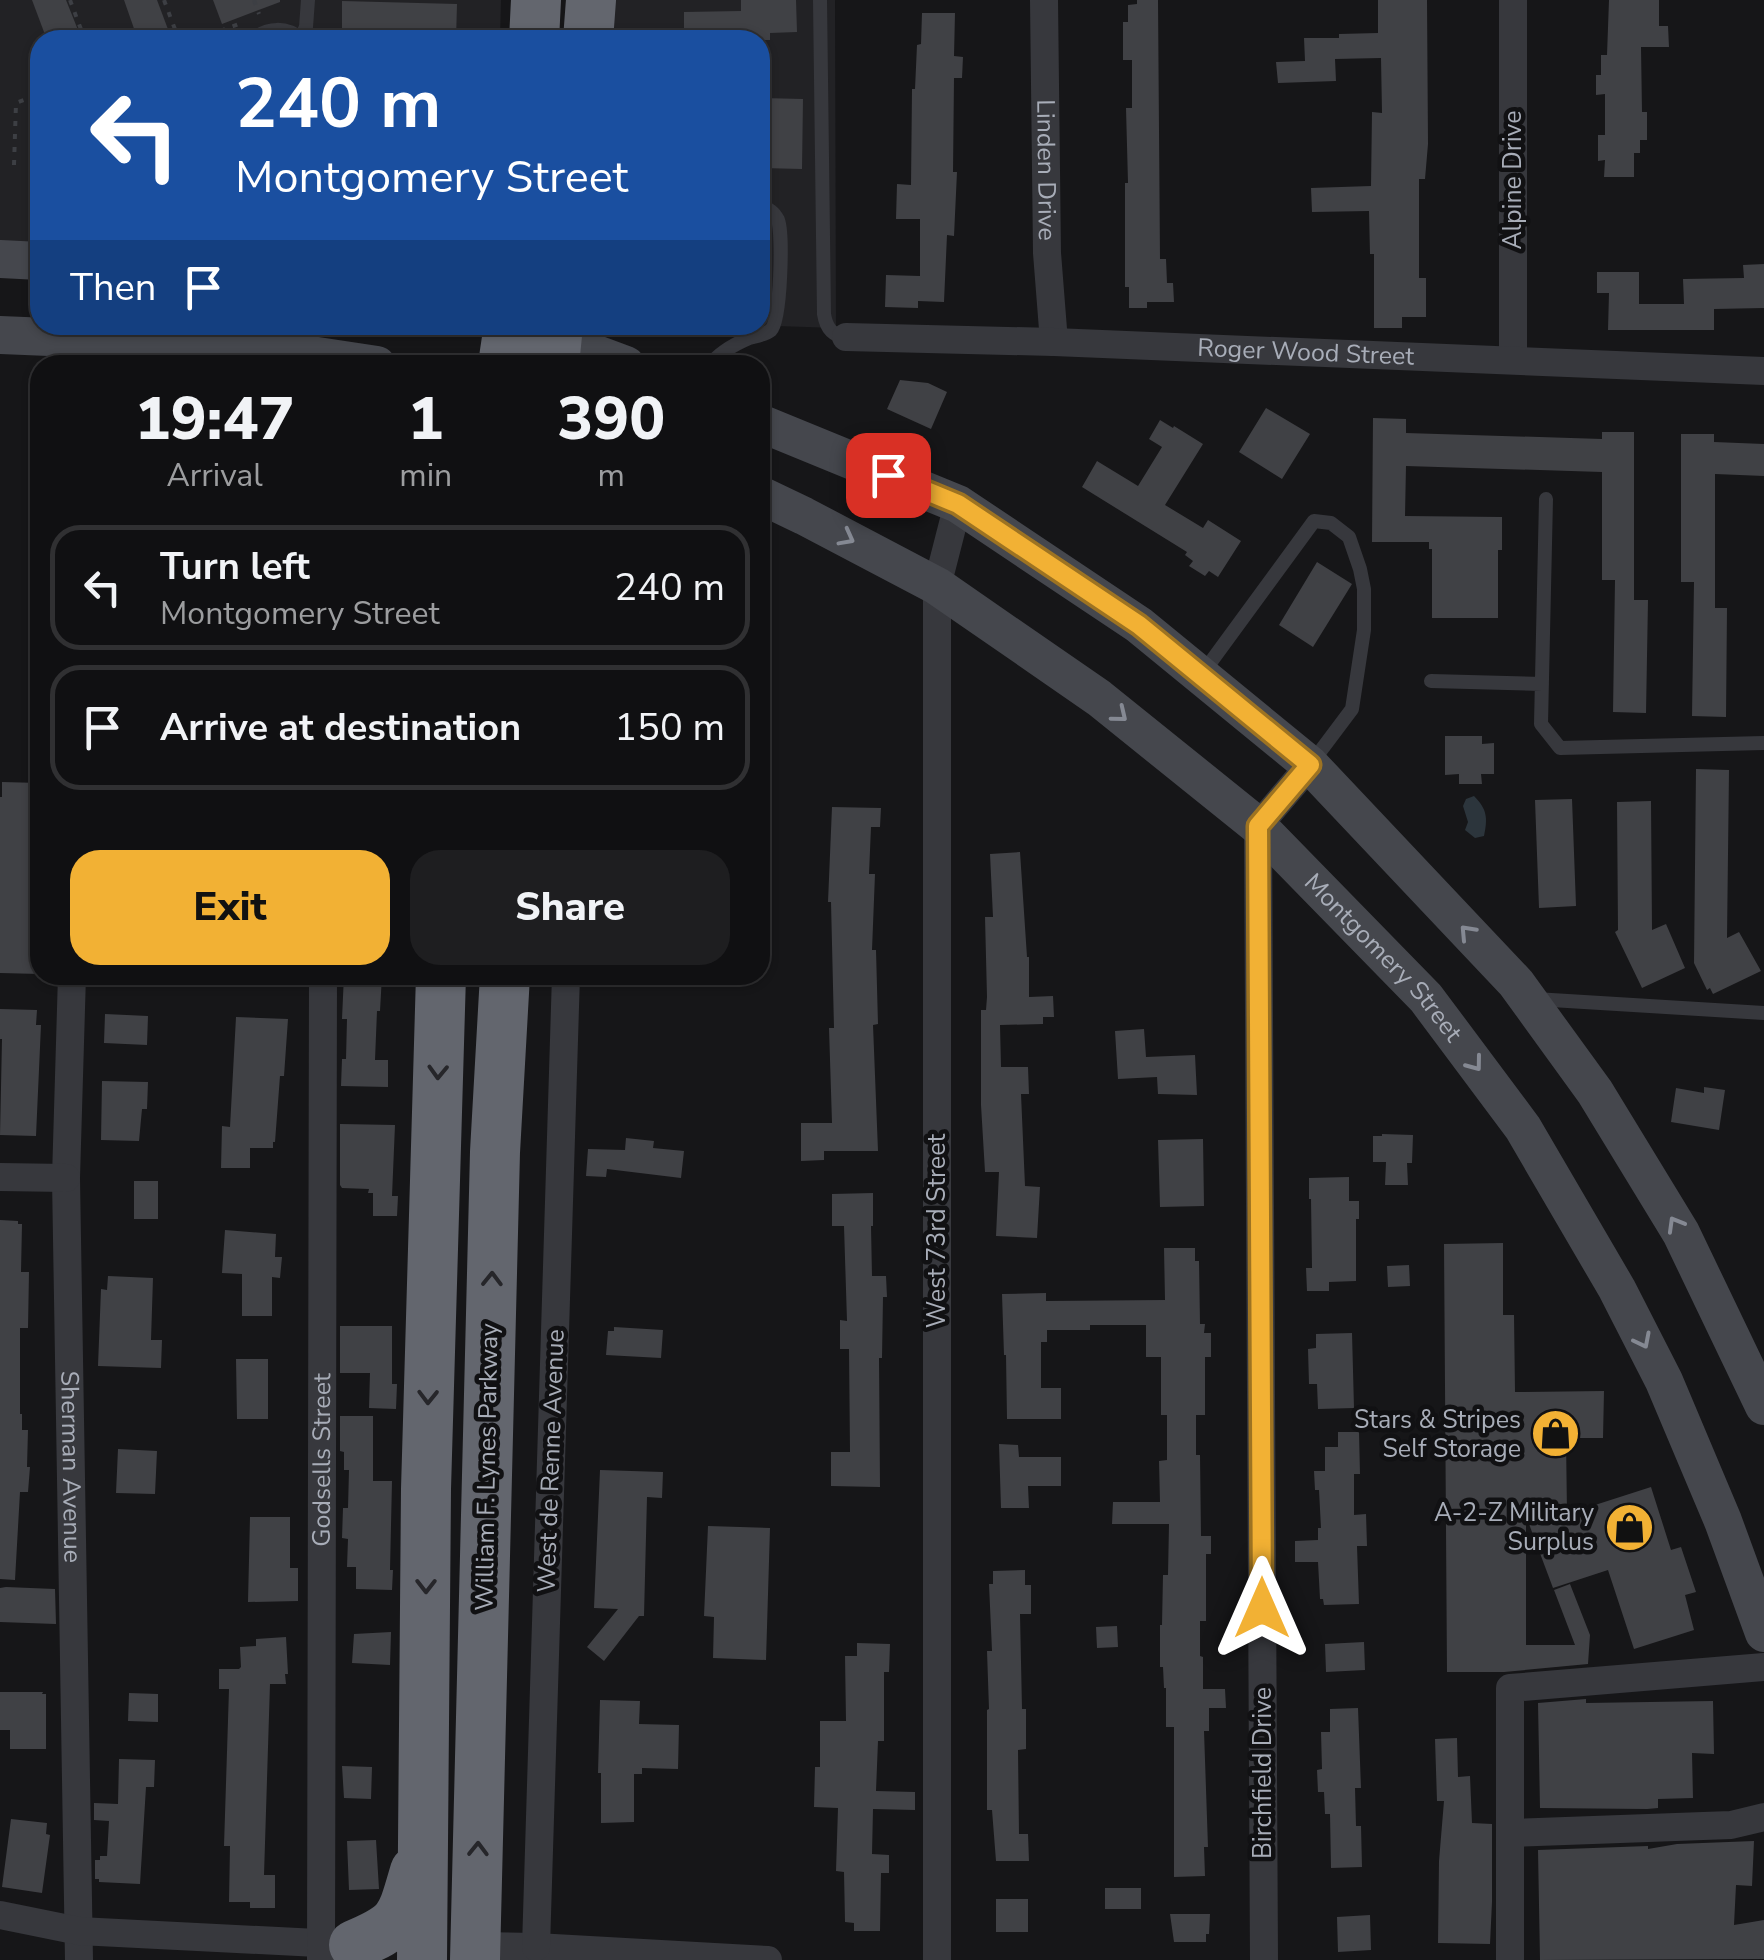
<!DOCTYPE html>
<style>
body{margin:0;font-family:"Nunito Sans",sans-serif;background:#1e1e20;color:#f1f3f6;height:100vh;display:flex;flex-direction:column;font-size:38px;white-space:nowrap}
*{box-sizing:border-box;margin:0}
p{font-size:32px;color:#9c9d9f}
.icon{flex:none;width:55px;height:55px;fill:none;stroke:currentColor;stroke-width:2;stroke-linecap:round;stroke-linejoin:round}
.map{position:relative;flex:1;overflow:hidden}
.sheet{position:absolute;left:30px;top:355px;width:740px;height:630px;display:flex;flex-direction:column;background:#101012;border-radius:30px;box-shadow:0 2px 8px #0004,0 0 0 2px #303032}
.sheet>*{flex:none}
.hud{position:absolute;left:30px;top:30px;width:740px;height:305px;border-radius:30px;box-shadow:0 2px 8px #0004,0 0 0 2px #303032;background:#1a4fa0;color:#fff;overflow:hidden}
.pin{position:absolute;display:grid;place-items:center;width:85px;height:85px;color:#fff;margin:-42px;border-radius:20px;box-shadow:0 5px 15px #0006}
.me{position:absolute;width:110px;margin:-55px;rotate:0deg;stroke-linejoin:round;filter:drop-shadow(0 0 8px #0008)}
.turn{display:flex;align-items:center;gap:35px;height:210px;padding:0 40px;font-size:45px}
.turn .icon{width:130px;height:130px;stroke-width:2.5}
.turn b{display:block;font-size:70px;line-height:85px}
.then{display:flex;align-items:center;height:95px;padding:0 40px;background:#0003;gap:20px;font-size:38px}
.eta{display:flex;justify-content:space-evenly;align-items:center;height:170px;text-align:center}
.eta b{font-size:60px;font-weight:800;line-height:70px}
.cta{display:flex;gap:20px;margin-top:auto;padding:20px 40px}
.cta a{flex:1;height:115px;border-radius:30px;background:#f2b134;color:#111;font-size:40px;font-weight:800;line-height:115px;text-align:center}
.cta a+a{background:#1e1e20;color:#f1f3f6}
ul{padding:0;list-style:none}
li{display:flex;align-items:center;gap:30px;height:125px;margin:0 20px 15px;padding:0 20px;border:5px solid #303032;border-radius:30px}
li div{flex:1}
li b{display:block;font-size:38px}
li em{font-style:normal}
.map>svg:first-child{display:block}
.built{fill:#222225}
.water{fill:#2c353c}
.building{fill:#404145}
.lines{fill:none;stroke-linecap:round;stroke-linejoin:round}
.path{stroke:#3d3f44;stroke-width:4;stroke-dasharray:5 8;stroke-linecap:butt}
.lane{stroke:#37383d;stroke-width:14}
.street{stroke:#37383d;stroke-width:28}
.secondary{stroke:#45474d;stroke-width:38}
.highway{stroke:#63666e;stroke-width:50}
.oneway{stroke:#858993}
.oneway2{stroke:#26262a}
.route-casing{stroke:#9d7322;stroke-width:25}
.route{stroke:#f2b134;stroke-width:18}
.labels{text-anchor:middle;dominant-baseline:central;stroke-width:9;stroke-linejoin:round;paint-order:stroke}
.street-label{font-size:25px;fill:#a8adb8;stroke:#111113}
.poi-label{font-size:25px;fill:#a8adb8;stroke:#111113;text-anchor:end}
</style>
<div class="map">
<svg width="1764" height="1960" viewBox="0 0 1764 1960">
<rect width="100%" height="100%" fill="#161618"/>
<path class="built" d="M0,0H501L500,40H40V248L0,247Z
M611,0H835L836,328L746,325H760V40H610Z"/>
<path class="water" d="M1474,796C1487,809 1488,818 1484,836L1475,838L1465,830L1468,822L1463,806L1466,799Z"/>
<path class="building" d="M32,0H66L82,40H47Z
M124,0H157L172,40H138Z
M213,0H280V2L222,24Z
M741,0H796L797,32L770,33V40H684V12L741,11Z
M1137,0H1158L1160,259H1166L1167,283H1173L1174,302H1147V308H1129V287H1125V183H1128L1126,108H1132V60H1123V22H1128V5L1137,4Z
M1378,0H1427L1428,144L1425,179H1419V278H1426V317H1402V328H1374V254H1370L1369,211L1312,212L1311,188L1371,186L1372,112L1382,113L1381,58L1335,59L1336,81L1278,83L1276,62L1305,61L1304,38H1339V34L1378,33Z
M1609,0H1659V26H1668L1669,47H1641L1642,112H1647V140H1640V153H1634V177H1604L1605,160L1598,161V135H1605V94L1596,95V75H1601V55H1607Z
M342,1L457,4L456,40H342Z
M922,13H955L954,56L963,57L962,78H954L953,172H957L954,236L947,235L944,302L918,301V308L885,307L886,275L920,276V219H896L897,184L911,185L912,89H915L917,45L921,44Z
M760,98L803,99L802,169L760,168Z
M1764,264V308L1714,309V330H1608L1609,293H1597V272H1639V304H1684L1683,279L1744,278L1743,265Z
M900,380L928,383L947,392L931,429L887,409Z
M1266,408L1310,434L1282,479L1239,452Z
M1373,418L1406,419V433L1602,439V432H1634V600H1648L1646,713L1613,712L1615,580H1602V472L1406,466L1405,516L1502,517V550H1498V618H1432V549H1429V542H1372Z
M1160,420L1173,428L1174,426L1203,444L1165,505L1203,528L1208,520L1241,541L1218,577L1209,571L1205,576L1189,566L1193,561L1185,555L1187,552L1082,487L1097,461L1138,486L1162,447L1149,439Z
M1681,434H1714V442L1764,444V476L1715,474V608H1727L1726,717L1692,716L1694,582H1681Z
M1317,562L1352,584L1313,647L1279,625Z
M1445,736H1482V744L1494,743V774H1481L1482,784H1459V774L1445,775Z
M1696,769L1729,770L1727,938L1739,932L1761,971L1713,994L1710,988L1707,990L1694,963Z
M2,782L40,783V974L0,973V797H2Z
M1572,799L1576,906L1539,908L1535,800Z
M1651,801L1652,930L1666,924L1685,968L1642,988L1615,932L1618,930L1617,802Z
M832,807L881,808L880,827H871L869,874H875L872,950H876L878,1024L873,1025L878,1151H824V1160L801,1161V1123H832L829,1028H834L831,902H828Z
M1020,852L1027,957H1029V997L1053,996L1054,1017H1043V1024L1000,1025L1001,1067H1028L1029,1094H1021L1025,1186L1040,1187L1037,1238L996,1236L999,1172H985L981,1105V1010H986L987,997L985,917H993L990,854Z
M344,975H382L380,1011H377L375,1060H388V1087L341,1086L342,1059H346L347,1019H342Z
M0,1009L37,1010L36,1025H41L36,1136L0,1135L2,1039H0Z
M105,1014L148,1016L147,1045L104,1043Z
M236,1017L288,1019L284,1076H280L275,1142H273V1148H250V1168H221L222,1126L230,1127Z
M1144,1029L1146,1057L1195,1055L1197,1095L1158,1094L1157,1077L1118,1079L1115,1031Z
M102,1081L148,1082L147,1109H142L139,1141L101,1140Z
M1704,1087L1725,1090L1719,1130L1671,1122L1676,1088L1704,1093Z
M340,1124L395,1125L392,1196H398L397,1216H373V1193H368L369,1189L342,1188L340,1185Z
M1382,1134L1413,1135L1412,1163H1407L1408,1185H1385L1386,1162H1373V1136H1382Z
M626,1138L654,1141L653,1148L684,1151L681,1178L607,1169L606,1177L586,1176L588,1149L625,1150Z
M1203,1139L1204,1206L1160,1207L1158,1140Z
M1349,1177V1201H1359V1219H1356V1281L1329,1282V1291H1307L1306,1268H1312L1311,1199H1309V1178Z
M134,1181H158V1219H134Z
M873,1193V1226H871L872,1276H886L887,1297H883L882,1358H879L880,1487L831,1486V1452H850L849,1349H840V1320L847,1321L844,1226H832V1194Z
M0,1220L18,1221V1224H22L21,1272H29L28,1328H20V1414H22V1430H28L27,1467H30L28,1492H20L15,1580L0,1579Z
M225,1230L276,1234L275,1257H282L280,1278L272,1277V1316H242V1274L222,1273Z
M1503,1243V1315H1514L1515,1392L1604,1391L1603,1438H1566L1567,1514L1651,1487L1671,1550L1681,1547L1696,1592L1685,1595L1694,1630L1634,1649L1608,1570L1553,1588L1526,1516V1645H1575L1554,1590L1570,1584L1590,1635L1588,1664L1504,1672H1447L1444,1244Z
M1164,1248H1195V1261H1199L1200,1324H1205L1204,1333H1211V1357H1205V1415H1196V1455H1200L1201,1536H1211V1554H1206V1621H1200V1656L1203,1657V1689H1225L1226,1708H1209V1731H1204L1208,1847H1204L1205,1876L1174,1877V1727H1166V1688H1164L1163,1667H1160V1625H1162L1163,1575H1168L1169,1524H1112L1113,1502H1160L1159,1461L1167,1460V1415H1161V1357H1146V1325H1090V1330H1047V1342H1041V1388H1061V1419H1007L1006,1355H1004L1002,1294L1046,1293V1301L1165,1300Z
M1409,1265L1410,1286L1388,1287L1387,1266Z
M108,1276L153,1278L151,1340H162L161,1368L98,1366L101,1289L107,1290Z
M340,1326H392V1384H397L396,1409L369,1408L370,1373H340Z
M614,1327L663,1330L661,1358L606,1355L608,1331H614Z
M1352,1333L1354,1408L1318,1409L1317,1384H1309L1308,1349L1316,1348V1334Z
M236,1359H268V1419H237Z
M340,1416H373V1481H392L390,1570H393L392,1590L356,1589V1567H347L348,1539L342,1538L343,1508H348L349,1470H344V1452L340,1451Z
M1338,1432H1359L1360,1474H1354V1515L1366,1514L1367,1546H1357L1359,1604L1324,1605L1323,1599H1320L1318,1562H1295V1541L1318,1540V1528H1321L1319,1490H1315L1314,1471H1325V1447H1338Z
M999,1444L1018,1445L1019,1457H1061V1486H1028L1029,1508H1001Z
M118,1449L157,1451L155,1494L116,1493Z
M600,1470L663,1472L662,1498L647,1497L644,1616H639L604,1661L587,1647L618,1609L594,1608Z
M250,1517H290V1568H298V1601L248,1602Z
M708,1526L770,1528L766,1660L713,1658L714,1617L704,1616Z
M1025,1570V1585H1031V1614H1020L1022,1709H1026V1749L1018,1750L1019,1834H1028L1029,1861H996L992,1810H987V1710L989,1709L987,1651H992L989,1584H993V1571Z
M6,1587L55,1589L56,1624L0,1622V1588Z
M1117,1626L1118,1647L1097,1648L1096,1627Z
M391,1632L390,1665L352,1663L354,1634Z
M286,1637L288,1674H285L286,1684H270L264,1875H275V1908H250V1902H229L230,1846H224L229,1689H219V1669H239L241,1667L240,1647L256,1646V1639Z
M1364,1642L1365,1670L1326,1672L1325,1644Z
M857,1643L890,1644L889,1672H884V1741H878L876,1791L915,1792V1810L873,1809L872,1854L889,1855V1873H881L880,1931H854V1923L845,1922L844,1872L836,1871L838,1808L814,1807L815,1767H820V1721H846L845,1656H857Z
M0,1692H43L42,1694H46V1749H10V1730H0Z
M129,1693L158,1694V1722L128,1721Z
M1586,1699V1703L1713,1701L1714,1754L1692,1753L1693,1798L1658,1799V1808L1647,1809L1540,1808L1538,1703Z
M600,1700L640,1701L639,1724L679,1725L678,1769L642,1768V1774H634V1822L601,1823V1773H598Z
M1358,1708L1361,1788H1355L1356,1826H1361L1362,1867L1331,1868L1330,1814H1325L1324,1792H1318L1317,1770L1322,1769L1321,1732H1330V1709Z
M1457,1738L1458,1777L1470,1776L1472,1823L1492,1824V1902L1490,1944L1438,1943L1439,1861L1444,1801H1437L1435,1739Z
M119,1759L155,1760L154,1787H146L140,1884L99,1882V1879H95V1860H100V1856H107L109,1821L94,1820V1803L118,1804Z
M342,1766L372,1767L371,1799L344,1798Z
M11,1819L47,1823L46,1834L50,1835L42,1893L2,1887Z
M376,1840L379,1889L349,1890L347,1841Z
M1754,1841L1752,1886L1736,1885L1734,1925L1764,1920V1959L1540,1960L1538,1850L1648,1846V1849L1677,1844Z
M1105,1888H1141V1909H1105Z
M996,1899H1028V1932H996Z
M1170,1914H1210L1209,1934H1206V1942H1174Z
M1370,1915L1371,1950L1338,1952L1337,1917Z"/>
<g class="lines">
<path class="path" d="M70,0L85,40
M164,0L179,40
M254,0L259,14
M196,40L239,24
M14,165L16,103L40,94"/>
<path class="lane" d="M820,0L824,314C826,327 832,336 846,337
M301,38L306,27L308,0
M252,40C267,27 287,26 302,40
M710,365C719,353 735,344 749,338C756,336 765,335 771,330C781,320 783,234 778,220C774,212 769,208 760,207
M1546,499L1541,724L1560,748L1764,743
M1202,674L1314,521L1331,523L1349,537L1360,569L1364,589V630L1352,709L1310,765
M1431,681L1542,684
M1535,999L1764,1013"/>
<g class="street">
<path id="s1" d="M1044,0L1047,253L1054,342"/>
<path d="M1513,0V360"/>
<path id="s2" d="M846,337L1054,342L1764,371"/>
<path id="s3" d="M72,975L66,1178L79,1960"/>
<path d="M0,1177L66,1178"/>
<path d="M1510,1833L1731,1825L1764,1817"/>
<path d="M0,1915L79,1931L337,1944"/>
<path d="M475,1946L536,1947L768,1960"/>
<path d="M536,1947L566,975"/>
<path id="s4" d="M321,1960L323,975"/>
<path d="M937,1960V586L958,504"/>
<path d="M1264,1960L1258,826L1310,765"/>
<path d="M1510,1960V1688L1764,1667"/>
</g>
<g class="secondary">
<path d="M0,259L40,261"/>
<path d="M532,330L626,365"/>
<path d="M0,335L244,345L377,365"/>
<path d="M760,423L958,504L1139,625L1310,765L1516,983L1595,1092L1681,1233L1764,1406"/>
<path id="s5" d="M760,495L804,516L937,586L1099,698L1258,826L1426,998L1523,1128L1617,1289L1664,1381L1723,1521L1764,1633"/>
</g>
<path class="highway" d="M534,40L536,0
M588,40L591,0
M503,365L509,325
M554,365L558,325
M354,1945C402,1925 401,1919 415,1871
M422,1960L426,1489L441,975
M475,1960L495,1152L505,975"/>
</g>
<defs><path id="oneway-chevron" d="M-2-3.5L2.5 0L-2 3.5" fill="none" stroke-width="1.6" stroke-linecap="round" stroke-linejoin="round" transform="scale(2.5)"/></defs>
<g class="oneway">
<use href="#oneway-chevron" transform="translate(847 538) rotate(28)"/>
<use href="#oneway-chevron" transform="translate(1120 715) rotate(39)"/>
<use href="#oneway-chevron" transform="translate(1467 932) rotate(-133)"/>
<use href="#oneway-chevron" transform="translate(1475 1064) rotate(53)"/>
<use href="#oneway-chevron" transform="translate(1675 1224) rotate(-120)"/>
<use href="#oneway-chevron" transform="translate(1643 1341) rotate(63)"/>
</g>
<g class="oneway2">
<use href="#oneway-chevron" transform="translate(438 1072) rotate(92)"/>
<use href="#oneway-chevron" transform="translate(492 1279) rotate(-89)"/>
<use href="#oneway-chevron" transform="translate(428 1397) rotate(91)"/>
<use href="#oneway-chevron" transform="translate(426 1586) rotate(90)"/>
<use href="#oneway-chevron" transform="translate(478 1849) rotate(-89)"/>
</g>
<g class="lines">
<defs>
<path id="route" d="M888,475L958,504L1139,625L1310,765L1258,826L1262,1608"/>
</defs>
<use href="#route" class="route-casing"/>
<use href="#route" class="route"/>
</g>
<defs>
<symbol id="shop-disc" viewBox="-11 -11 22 22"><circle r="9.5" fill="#f2b134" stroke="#111113"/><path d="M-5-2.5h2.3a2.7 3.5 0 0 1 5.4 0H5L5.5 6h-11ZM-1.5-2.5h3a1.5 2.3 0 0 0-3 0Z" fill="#111"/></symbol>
</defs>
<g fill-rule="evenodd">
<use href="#shop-disc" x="1528" y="1406" width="55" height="55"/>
<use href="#shop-disc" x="1602" y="1500" width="55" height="55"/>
</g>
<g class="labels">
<g class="street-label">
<text stroke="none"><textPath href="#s1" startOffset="170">Linden Drive</textPath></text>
<text transform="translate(1513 180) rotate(-90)">Alpine Drive</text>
<text stroke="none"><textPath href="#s2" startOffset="460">Roger Wood Street</textPath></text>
<text stroke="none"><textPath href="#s5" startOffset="782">Montgomery Street</textPath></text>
<text transform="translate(937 1231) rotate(-90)">West 73rd Street</text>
<text stroke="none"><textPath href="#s4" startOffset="500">Godsells Street</textPath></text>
<text transform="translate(551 1461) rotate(-88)">West de Renne Avenue</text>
<text stroke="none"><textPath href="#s3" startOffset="492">Sherman Avenue</textPath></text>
<text transform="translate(487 1467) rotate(-89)">William F. Lynes Parkway</text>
<text transform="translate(1263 1773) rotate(-90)">Birchfield Drive</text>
</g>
<g class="poi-label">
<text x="1521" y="1420">Stars &amp; Stripes<tspan x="1521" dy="29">Self Storage</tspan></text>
<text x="1594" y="1513">A-2-Z Military<tspan x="1594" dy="29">Surplus</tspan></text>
</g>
</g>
</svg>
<div class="pin" style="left:888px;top:475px;background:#d93025"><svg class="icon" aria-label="arrive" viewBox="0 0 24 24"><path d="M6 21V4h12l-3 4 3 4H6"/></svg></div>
<svg class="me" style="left:1262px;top:1608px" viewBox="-20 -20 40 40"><path d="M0-17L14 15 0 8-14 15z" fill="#f2b134" stroke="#fff" stroke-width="4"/></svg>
<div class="hud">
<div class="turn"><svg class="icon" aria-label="left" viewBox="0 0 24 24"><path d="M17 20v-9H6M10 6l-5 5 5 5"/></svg><div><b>240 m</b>Montgomery Street</div></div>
<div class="then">Then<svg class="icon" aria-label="arrive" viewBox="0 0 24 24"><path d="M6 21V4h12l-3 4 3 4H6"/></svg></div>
</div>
<section class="sheet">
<div class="eta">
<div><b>19:47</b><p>Arrival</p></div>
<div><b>1</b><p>min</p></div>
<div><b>390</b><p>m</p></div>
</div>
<ul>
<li><svg class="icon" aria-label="left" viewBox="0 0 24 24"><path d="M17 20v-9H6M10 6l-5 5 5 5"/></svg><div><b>Turn left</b><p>Montgomery Street</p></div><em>240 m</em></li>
<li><svg class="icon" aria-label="arrive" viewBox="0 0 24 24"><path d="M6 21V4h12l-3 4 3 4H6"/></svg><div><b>Arrive at destination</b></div><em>150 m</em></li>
</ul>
<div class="cta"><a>Exit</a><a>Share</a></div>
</section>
</div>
